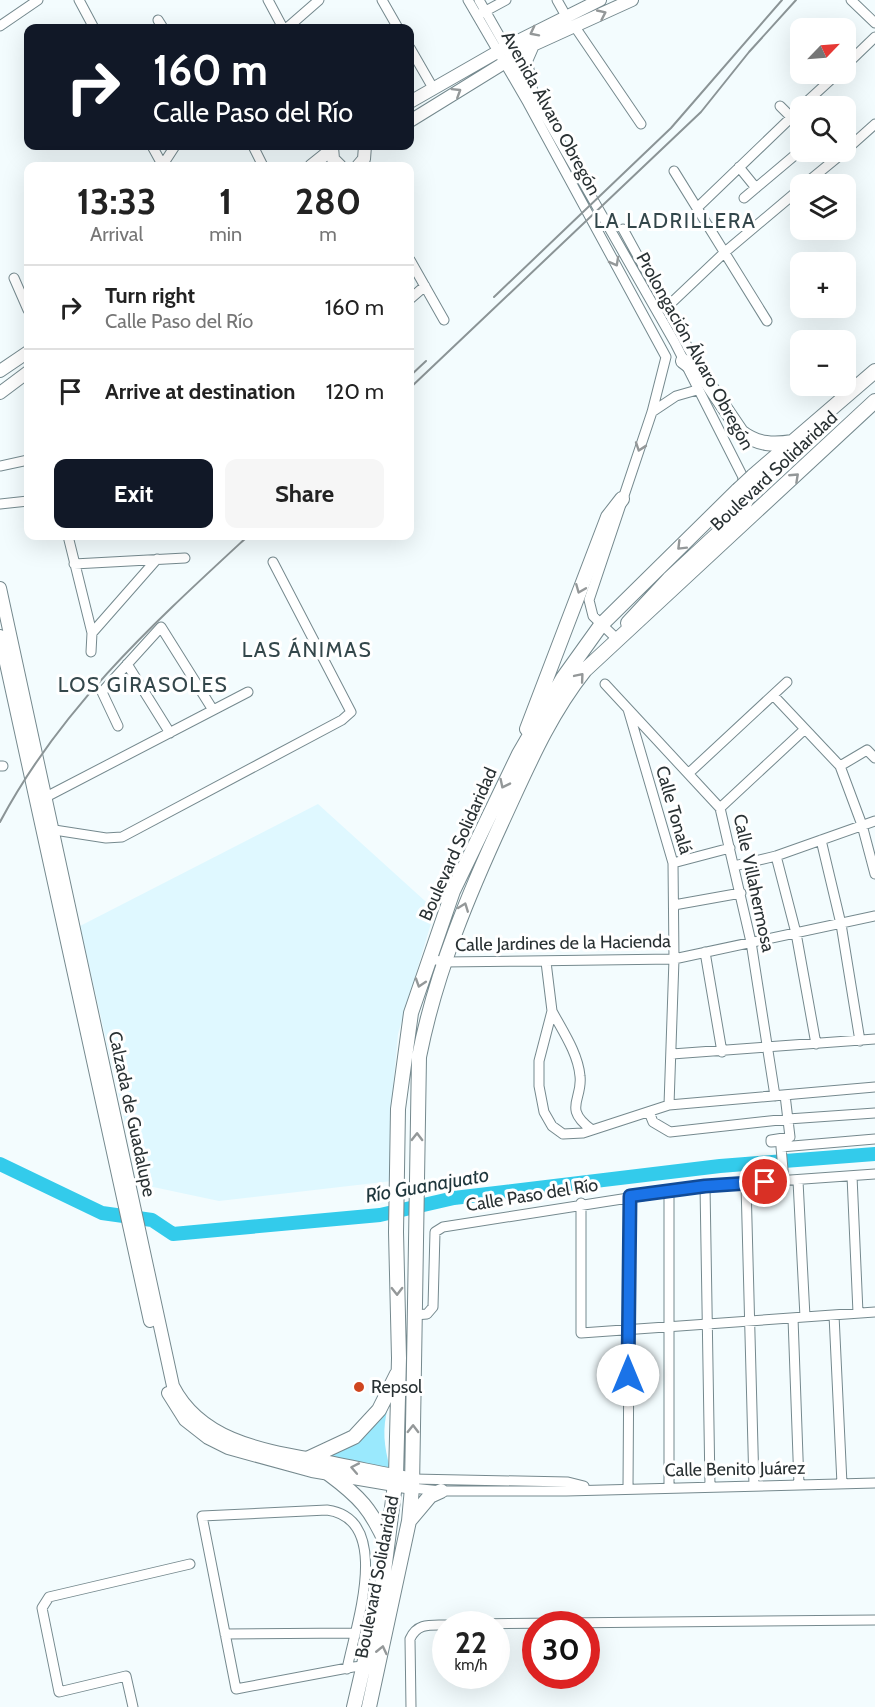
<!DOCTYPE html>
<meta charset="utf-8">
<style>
body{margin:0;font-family:Cabin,sans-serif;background:#f6f6f6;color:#222;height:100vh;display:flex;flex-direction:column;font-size:22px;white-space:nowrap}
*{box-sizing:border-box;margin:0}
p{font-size:20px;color:#767676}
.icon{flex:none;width:33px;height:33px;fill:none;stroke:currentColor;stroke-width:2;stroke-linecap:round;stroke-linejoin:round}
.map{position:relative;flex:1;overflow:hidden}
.sheet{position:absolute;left:24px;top:162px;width:390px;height:378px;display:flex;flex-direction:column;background:#fff;border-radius:12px;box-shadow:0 6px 24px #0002}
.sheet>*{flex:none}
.guide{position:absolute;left:24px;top:24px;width:390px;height:126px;border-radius:12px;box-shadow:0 6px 24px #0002;background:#111827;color:#fff;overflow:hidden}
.needle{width:39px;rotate:65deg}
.fabs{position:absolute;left:790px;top:18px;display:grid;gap:12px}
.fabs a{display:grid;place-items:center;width:66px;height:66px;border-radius:12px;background:#fff;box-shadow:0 6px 24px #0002;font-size:30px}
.speed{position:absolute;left:432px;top:1611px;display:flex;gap:12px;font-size:30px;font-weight:700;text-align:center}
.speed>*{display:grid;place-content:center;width:78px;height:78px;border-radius:50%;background:#fff;box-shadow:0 6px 24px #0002;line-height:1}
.speed small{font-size:15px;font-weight:400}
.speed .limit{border:9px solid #d22;background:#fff;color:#111}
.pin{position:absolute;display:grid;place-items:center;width:51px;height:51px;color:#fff;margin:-26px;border:3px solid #fff;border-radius:50%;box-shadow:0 2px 6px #0007}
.me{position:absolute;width:66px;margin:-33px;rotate:0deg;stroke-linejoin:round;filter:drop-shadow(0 0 4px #0008)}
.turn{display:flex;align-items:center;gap:21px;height:126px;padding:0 30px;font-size:27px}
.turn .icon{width:78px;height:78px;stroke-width:2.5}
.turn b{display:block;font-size:42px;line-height:51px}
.eta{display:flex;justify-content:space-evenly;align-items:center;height:102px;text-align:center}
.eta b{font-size:36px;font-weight:700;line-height:42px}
.action{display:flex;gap:12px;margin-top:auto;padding:12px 30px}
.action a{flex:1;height:69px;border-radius:12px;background:#111827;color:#fff;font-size:24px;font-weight:700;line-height:69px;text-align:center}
.action a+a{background:#f6f6f6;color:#222}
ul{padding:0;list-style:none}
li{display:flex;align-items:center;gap:18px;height:84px;padding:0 30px;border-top:2px solid #e0e0e0}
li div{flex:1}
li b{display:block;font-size:22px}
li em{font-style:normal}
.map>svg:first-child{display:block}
.built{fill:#dff8ff}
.green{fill:#9ae9fd}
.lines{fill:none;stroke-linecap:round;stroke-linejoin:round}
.river{stroke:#33cbeb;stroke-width:14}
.minor-casing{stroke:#75898e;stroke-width:11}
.major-casing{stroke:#75898e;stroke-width:14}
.highway-casing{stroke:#75898e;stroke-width:16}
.minor{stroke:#fff;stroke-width:9}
.major{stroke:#fff;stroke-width:12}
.highway{stroke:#fff;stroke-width:14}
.rail{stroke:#8b9496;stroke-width:2}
.highway-bridge-casing{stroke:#75898e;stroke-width:16;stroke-linecap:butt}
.highway-bridge{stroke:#fff;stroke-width:14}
.oneway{stroke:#949899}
.route-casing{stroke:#114b97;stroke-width:15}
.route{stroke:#1a73e8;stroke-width:10}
.poi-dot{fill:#cf4620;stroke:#fff;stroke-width:2}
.labels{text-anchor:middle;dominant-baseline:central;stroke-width:6;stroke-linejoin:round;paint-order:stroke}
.street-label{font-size:18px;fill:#293133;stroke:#fff}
.poi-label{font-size:18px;fill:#293133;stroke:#fff;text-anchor:start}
.water-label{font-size:20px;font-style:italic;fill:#1e363c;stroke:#fff}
.quarter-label{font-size:21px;letter-spacing:1.5px;fill:#34474b;stroke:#fff}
</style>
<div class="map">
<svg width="875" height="1707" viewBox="0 0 875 1707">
<rect width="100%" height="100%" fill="#f3fcfe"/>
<path class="built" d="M318,804L435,910L398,1034L392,1099V1181L219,1201L139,1184L80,926Z"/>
<path class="green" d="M388,1407C382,1429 384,1446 390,1468L326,1456L370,1429Z"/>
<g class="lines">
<path class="river" d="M0,1164L102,1213L152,1220L173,1234L380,1215L454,1198L720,1166L875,1154"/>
<defs>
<path id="minor" d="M79,0L94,28
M268,0L283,28
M382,0L398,28
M468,0L528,103L666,357L652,412L589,600L593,616L619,641
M479,0L675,343L745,481
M557,0L566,16
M851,0L875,23
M482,13L506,0
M158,20L163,28
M0,26L38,0
M575,27L641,124
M287,28L319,0
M410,48L433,88
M846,65L875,37
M780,106L801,127
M802,106L837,74
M152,146L163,166
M253,146L263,166
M846,150L875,124
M162,166L175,146
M739,167L756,188
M674,171L767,321
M805,184L844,152
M744,198L801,150
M697,208L801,108
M623,229L702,373
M410,260L444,320
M14,278L28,310
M410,299L425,286
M667,307L725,252L801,188
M652,412L676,396L697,390
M0,466L28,460
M0,504L28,501
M68,536L92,633L91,652
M74,564L185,558
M92,633L157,559
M127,664L170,733
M605,684L720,808L751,942L775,1096
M773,695L840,766L862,825L875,874
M628,709L673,863L674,959L669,1105
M118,726L102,692L161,627L213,710
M0,766H3
M840,766L867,750L875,758
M689,773L787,682
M46,797L248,692
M720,808L805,729
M48,829L106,838L122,837L342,720L351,712L273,562
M821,840L841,924L860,1041
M776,856L796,933L816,1044
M673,863L730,848
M734,866L776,856L875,821
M674,905L741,893
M705,952L722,1052
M429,958L443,962L674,959L875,916
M546,962L552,1011L539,1061V1086L544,1112L552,1126L563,1134L583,1133L669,1105L875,1087
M552,1011C562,1030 578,1053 580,1076C583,1100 562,1108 592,1130
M672,1054L875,1039
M785,1095L790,1137L771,1140V1142L787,1141
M649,1112L653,1122L670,1132L788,1119L875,1113
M852,1176L858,1313
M784,1181L781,1147L875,1139
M798,1181L805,1317
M746,1184L754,1486
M705,1186L710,1486
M669,1192V1487
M581,1203V1333L875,1312
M415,1315L427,1314L433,1307L435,1232L443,1227L705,1186L875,1174
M834,1315L842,1484
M793,1318L799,1485
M413,1479L568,1482L584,1486
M412,1488L441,1491H566L875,1483
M628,1488L630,1196
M467,1624L875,1620
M225,1634L354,1633
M347,1669C355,1627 394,1519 327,1510L202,1516L236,1689L353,1667L363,1666
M133,1707L126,1676L59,1692L42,1608L49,1597L190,1564
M411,1707L410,1639C417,1623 430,1625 446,1625"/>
<path id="major" d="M531,89L526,61L533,45
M410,102L506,47L600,0
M410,121L533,45L632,0
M332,147L333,159L340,166
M311,166L331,150
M358,166L364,159L365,146
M0,371L28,352
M0,393L28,372
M0,588L173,1386C201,1441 263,1450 318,1460C350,1466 381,1473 413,1479
M0,636L150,1321
M168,1393L185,1420L208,1438L228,1448L312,1471L412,1488"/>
<path id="highway" d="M683,361L703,376L741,432C758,445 774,445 793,442
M753,476L875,371
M628,623L669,579L739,514L747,499L745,481
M527,729L608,517L622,499
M309,1458L354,1437L379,1410L397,1374
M329,1474C360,1497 371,1509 387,1545
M409,1521L430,1496L441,1491
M354,1707L382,1587L396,1476L399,1358L396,1232L398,1109L411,1013L453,891L519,754L563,678L601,625L738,490
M369,1707L409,1521L412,1488L419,1057C436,971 469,893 506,813C529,763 550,714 585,670L875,401"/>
</defs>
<use href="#minor" class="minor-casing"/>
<use href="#major" class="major-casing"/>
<use href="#highway" class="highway-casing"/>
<use href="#minor" class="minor"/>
<use href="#major" class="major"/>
<use href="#highway" class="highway"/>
<path class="rail" d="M494,297L671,128L782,0
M410,376L426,361
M410,388L701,112L749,52L796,0
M0,822C61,707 154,623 248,536"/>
<defs>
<path id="highway-bridge" d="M738,490L753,476"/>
</defs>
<use href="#highway-bridge" class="highway-bridge-casing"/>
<use href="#highway-bridge" class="highway-bridge"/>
</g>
<defs><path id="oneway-chevron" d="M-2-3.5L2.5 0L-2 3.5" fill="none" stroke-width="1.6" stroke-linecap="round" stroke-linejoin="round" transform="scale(1.5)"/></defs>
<g class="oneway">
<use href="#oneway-chevron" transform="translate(602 14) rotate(-25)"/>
<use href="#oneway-chevron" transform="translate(534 32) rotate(153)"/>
<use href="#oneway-chevron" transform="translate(457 92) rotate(-32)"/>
<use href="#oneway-chevron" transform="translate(615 262) rotate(61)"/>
<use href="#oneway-chevron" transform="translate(640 447) rotate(109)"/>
<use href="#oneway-chevron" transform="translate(795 477) rotate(-43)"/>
<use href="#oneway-chevron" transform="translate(681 546) rotate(135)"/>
<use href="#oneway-chevron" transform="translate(580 589) rotate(112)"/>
<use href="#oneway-chevron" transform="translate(580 677) rotate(-50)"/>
<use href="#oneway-chevron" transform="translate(504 784) rotate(116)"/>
<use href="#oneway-chevron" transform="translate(464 907) rotate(-69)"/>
<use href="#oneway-chevron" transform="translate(420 983) rotate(108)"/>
<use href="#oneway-chevron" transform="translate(417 1137) rotate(-89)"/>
<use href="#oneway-chevron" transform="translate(397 1291) rotate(89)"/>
<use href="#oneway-chevron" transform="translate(413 1429) rotate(-89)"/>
<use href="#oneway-chevron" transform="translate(355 1468) rotate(-169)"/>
<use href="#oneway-chevron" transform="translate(382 1650) rotate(-77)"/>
</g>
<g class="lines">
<defs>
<path id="route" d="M628,1375L630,1196L705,1186L765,1182"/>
</defs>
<use href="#route" class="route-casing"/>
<use href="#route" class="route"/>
</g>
<circle class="poi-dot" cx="359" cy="1387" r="6"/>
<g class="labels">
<g class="street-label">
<text transform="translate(551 113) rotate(61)">Avenida Álvaro Obregón</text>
<text transform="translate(695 351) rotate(61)">Prolongación Álvaro Obregón</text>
<text transform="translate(774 471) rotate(-43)">Boulevard Solidaridad</text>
<text transform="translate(674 810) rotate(74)">Calle Tonalá</text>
<text transform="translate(458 844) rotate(-66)">Boulevard Solidaridad</text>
<text transform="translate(754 883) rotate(78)">Calle Villahermosa</text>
<text transform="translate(563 943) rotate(-1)">Calle Jardines de la Hacienda</text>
<text transform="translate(132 1114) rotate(78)">Calzada de Guadalupe</text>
<text transform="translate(532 1195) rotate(-9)">Calle Paso del Río</text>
<text transform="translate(735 1469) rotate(-1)">Calle Benito Juárez</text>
<text transform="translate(377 1577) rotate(-79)">Boulevard Solidaridad</text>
</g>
<g class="poi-label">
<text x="371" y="1387">Repsol</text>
</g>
<g class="water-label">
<text transform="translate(427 1185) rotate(-10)">Río Guanajuato</text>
</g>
<g class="quarter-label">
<text x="675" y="220">LA LADRILLERA</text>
<text x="307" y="649">LAS ÁNIMAS</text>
<text x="143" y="684">LOS GIRASOLES</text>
</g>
</g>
</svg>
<div class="fabs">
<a><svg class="needle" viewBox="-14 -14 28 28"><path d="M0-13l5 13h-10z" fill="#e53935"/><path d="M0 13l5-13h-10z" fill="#767676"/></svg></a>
<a><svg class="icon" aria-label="search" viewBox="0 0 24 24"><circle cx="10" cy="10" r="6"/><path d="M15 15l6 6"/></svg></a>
<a><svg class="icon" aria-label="layers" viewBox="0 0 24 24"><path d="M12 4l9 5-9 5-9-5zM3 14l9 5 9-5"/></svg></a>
<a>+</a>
<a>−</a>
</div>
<div class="speed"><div>22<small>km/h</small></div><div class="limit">30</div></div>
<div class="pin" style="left:765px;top:1182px;background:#d93025"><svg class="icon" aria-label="arrive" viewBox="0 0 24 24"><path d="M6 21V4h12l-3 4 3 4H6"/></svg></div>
<svg class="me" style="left:628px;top:1375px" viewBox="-20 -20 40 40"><circle r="19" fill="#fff"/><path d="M0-13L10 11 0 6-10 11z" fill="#1a73e8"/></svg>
<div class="guide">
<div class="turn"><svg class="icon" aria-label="right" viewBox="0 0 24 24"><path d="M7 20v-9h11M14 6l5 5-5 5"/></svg><div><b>160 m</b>Calle Paso del Río</div></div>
</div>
<section class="sheet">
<div class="eta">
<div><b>13:33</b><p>Arrival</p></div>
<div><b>1</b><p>min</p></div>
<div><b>280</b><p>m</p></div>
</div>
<ul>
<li><svg class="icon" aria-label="right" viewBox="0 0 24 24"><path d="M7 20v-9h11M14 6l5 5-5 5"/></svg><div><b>Turn right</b><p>Calle Paso del Río</p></div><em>160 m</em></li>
<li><svg class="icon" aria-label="arrive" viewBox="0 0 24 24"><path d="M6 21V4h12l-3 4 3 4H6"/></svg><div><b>Arrive at destination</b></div><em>120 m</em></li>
</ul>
<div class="action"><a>Exit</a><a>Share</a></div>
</section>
</div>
